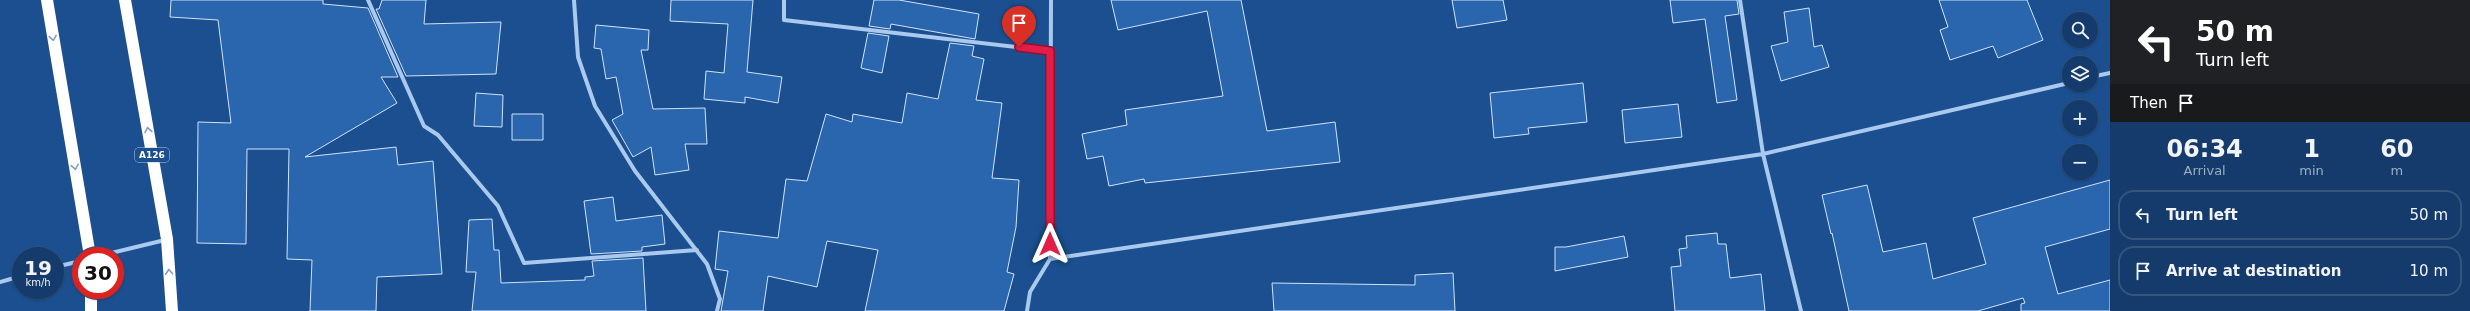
<!DOCTYPE html>
<meta charset="utf-8">
<style>
body{margin:0;font-family:"DejaVu Sans",sans-serif;background:#1d4271;color:#f1f3f6;height:100vh;display:flex;flex-direction:column;font-size:15px;white-space:nowrap}
*{box-sizing:border-box;margin:0}
p{font-size:13px;color:#9dadc1}
.icon{flex:none;width:22px;height:22px;fill:none;stroke:currentColor;stroke-width:2;stroke-linecap:round;stroke-linejoin:round}
.map{position:relative;flex:1;overflow:hidden}
.panel{display:flex;flex-direction:column;background:#143b6b;width:360px}
.panel>*{flex:none}
.guide{background:#202124;color:#fff;overflow:hidden}
.controls{position:absolute;left:2062px;top:12px;display:grid;gap:8px}
.controls a{display:grid;place-items:center;width:36px;height:36px;border-radius:50%;background:#143b6b;box-shadow:0 1px 3px #0004,0 0 0 1px #33557e;font-size:20px}
.speed{position:absolute;left:12px;top:247px;display:flex;gap:8px;font-size:20px;font-weight:700;text-align:center}
.speed>*{display:grid;place-content:center;width:52px;height:52px;border-radius:50%;background:#143b6b;box-shadow:0 1px 3px #0004,0 0 0 1px #33557e;line-height:1}
.speed small{font-size:10px;font-weight:400}
.speed .limit{border:6px solid #d22;background:#fff;color:#111}
.pin{position:absolute;display:grid;place-items:center;width:34px;height:34px;color:#fff;margin:-41px -17px;border-radius:50% 50% 50% 0;rotate:-45deg;box-shadow:0 0 4px #0007}
.pin .icon{rotate:45deg}
.me{position:absolute;width:44px;margin:-22px;rotate:0deg;stroke-linejoin:round;filter:drop-shadow(0 0 3px #0008)}
.turn{display:flex;align-items:center;gap:14px;height:84px;padding:0 20px;font-size:18px}
.turn .icon{width:52px;height:52px;stroke-width:2.5}
.turn b{display:block;font-size:28px;line-height:34px}
.then{display:flex;align-items:center;height:38px;padding:0 20px;background:#0003;gap:8px;font-size:15px}
.eta{display:flex;justify-content:space-evenly;align-items:center;height:68px;text-align:center}
.eta b{font-size:24px;font-weight:800;line-height:28px}
ul{padding:0;list-style:none}
li{display:flex;align-items:center;gap:12px;height:50px;margin:0 8px 6px;padding:0 12px;border:2px solid #33557e;border-radius:16px}
li div{flex:1}
li b{display:block;font-size:15px}
li em{font-style:normal}
main{display:flex;flex:1;min-height:0}
.map>svg:first-child{display:block}
.building{fill:#2a66ad;stroke:#cfe3fa}
.lines{fill:none;stroke-linecap:round;stroke-linejoin:round}
.street{stroke:#a9c9ee;stroke-width:4}
.highway{stroke:#fff;stroke-width:12}
.oneway{stroke:#829ec1}
.route-casing{stroke:#92132f;stroke-width:10}
.route{stroke:#e11d48;stroke-width:7}
.labels{text-anchor:middle;dominant-baseline:central;stroke-width:4;stroke-linejoin:round;paint-order:stroke}
.shield{fill:#1b4f8f;stroke:#bbcadd;stroke-width:1}
.shield-label{font-size:9px;font-weight:bold;fill:#fff}
</style>
<main>
<div class="map">
<svg width="2110" height="311" viewBox="0 0 2110 311">
<rect width="100%" height="100%" fill="#1b4f8f"/>
<path class="building" d="M171,0H323V4L368,8L398,77H381L397,103L305,157L396,147L398,165L433,161L442,274L377,277L376,311H310L312,260L287,259L289,149H247L246,244L197,243L198,122L231,123L218,20L170,17Z
M382,0H426L424,24L501,22L496,74L406,76L376,9H379Z
M671,0H753L747,72L782,77L778,103L745,97V103L704,99L706,71L724,73L728,24L670,21Z
M874,0H899L979,14L975,39L891,24L890,29L869,26Z
M1111,0H1241L1267,131L1335,122L1340,162L1145,183L1144,179L1109,186L1103,156L1087,159L1082,134L1127,125L1125,110L1223,96L1207,11L1118,30Z
M1452,0H1503L1507,20L1457,28Z
M1670,0H1737L1739,14L1725,16L1737,100L1717,103L1705,19L1673,23Z
M1939,0H2027L2043,40L1998,58L1993,46L1950,60L1940,30L1948,27Z
M1809,8L1814,47L1822,45L1829,67L1781,81L1771,46L1788,42L1784,12Z
M596,25L649,30L648,50H641L653,109L705,108L707,144H685L689,170L655,175L651,147L633,157L612,120L623,114L616,77L606,79L601,49L594,48Z
M868,33L889,36L882,73L861,68Z
M950,43L974,46L972,56L984,59L976,100L1002,103L992,178L1019,180L1016,227L1007,272L1014,274L1004,311H865L878,250L827,241L817,287L768,276L763,311H721L728,271L715,269L719,231L778,238L786,179L807,181L826,114L852,122L853,114L902,123L907,93L938,99Z
M1583,83L1587,122L1528,128L1529,134L1494,138L1490,93Z
M476,93L503,95L502,127L474,126Z
M1678,104L1682,137L1625,143L1622,110Z
M512,114H543V140H512Z
M2110,180V229L2045,247L2058,294L2110,280V311H2021V304L2025,303L2023,298L1978,311H1849L1832,233L1831,234L1822,195L1867,185L1883,252L1926,243L1933,279L1986,264L1973,218Z
M613,197L616,221L662,215L665,244L642,247V251L591,254L584,201Z
M492,219L494,250H499L501,283L585,280V277L594,276L592,261L643,258L646,311H472L476,272H466L469,220Z
M1717,233L1718,244H1726L1730,278L1761,274L1765,311H1675L1671,267L1681,266L1679,249L1687,248L1686,236Z
M1624,236L1628,257L1555,271V247H1566Z
M1453,273L1455,311H1274L1272,283L1415,285V275Z"/>
<g class="lines">
<path class="street" d="M368,0L424,126L438,135L498,206L524,263L697,250
M574,0L578,57L595,106L635,171L707,264L720,299L717,311
M784,0V20L1050,51
M1740,0L1763,154L1801,311
M2091,77L2110,73
M99,256L165,240
M1050,259L1763,154L2069,83
M55,267L81,261
M0,282L21,276
M1027,311L1030,292L1050,259L1051,0"/>
<path class="highway" d="M47,0L90,256
M125,0L167,239L172,311
M91,311V290"/>
</g>
<defs><path id="oneway-chevron" d="M-2-3.5L2.5 0L-2 3.5" fill="none" stroke-width="1.6" stroke-linecap="round" stroke-linejoin="round"/></defs>
<g class="oneway">
<use href="#oneway-chevron" transform="translate(53 38) rotate(80)"/>
<use href="#oneway-chevron" transform="translate(148 130) rotate(-100)"/>
<use href="#oneway-chevron" transform="translate(75 167) rotate(80)"/>
<use href="#oneway-chevron" transform="translate(169 272) rotate(-94)"/>
</g>
<g class="lines">
<defs>
<path id="route" d="M1019,47L1050,51V244"/>
</defs>
<use href="#route" class="route-casing"/>
<use href="#route" class="route"/>
</g>
<g class="labels">
<rect class="shield" x="135" y="148" width="34" height="14" rx="3"/>
<g class="shield-label">
<text x="152" y="155">A126</text>
</g>
</g>
</svg>
<div class="controls">
<a><svg class="icon" aria-label="search" viewBox="0 0 24 24"><circle cx="10" cy="10" r="6"/><path d="M15 15l6 6"/></svg></a>
<a><svg class="icon" aria-label="layers" viewBox="0 0 24 24"><path d="M12 4l9 5-9 5-9-5zM3 14l9 5 9-5"/></svg></a>
<a>+</a>
<a>−</a>
</div>
<div class="speed"><div>19<small>km/h</small></div><div class="limit">30</div></div>
<div class="pin" style="left:1019px;top:47px;background:#d93025"><svg class="icon" aria-label="arrive" viewBox="0 0 24 24"><path d="M6 21V4h12l-3 4 3 4H6"/></svg></div>
<svg class="me" style="left:1050px;top:244px" viewBox="-20 -20 40 40"><path d="M0-17L14 15 0 8-14 15z" fill="#e11d48" stroke="#fff" stroke-width="4"/></svg>
</div>
<section class="panel">
<div class="guide">
<div class="turn"><svg class="icon" aria-label="left" viewBox="0 0 24 24"><path d="M17 20v-9H6M10 6l-5 5 5 5"/></svg><div><b>50 m</b>Turn left</div></div>
<div class="then">Then<svg class="icon" aria-label="arrive" viewBox="0 0 24 24"><path d="M6 21V4h12l-3 4 3 4H6"/></svg></div>
</div>
<div class="eta">
<div><b>06:34</b><p>Arrival</p></div>
<div><b>1</b><p>min</p></div>
<div><b>60</b><p>m</p></div>
</div>
<ul>
<li><svg class="icon" aria-label="left" viewBox="0 0 24 24"><path d="M17 20v-9H6M10 6l-5 5 5 5"/></svg><div><b>Turn left</b></div><em>50 m</em></li>
<li><svg class="icon" aria-label="arrive" viewBox="0 0 24 24"><path d="M6 21V4h12l-3 4 3 4H6"/></svg><div><b>Arrive at destination</b></div><em>10 m</em></li>
</ul>
</section>
</main>
